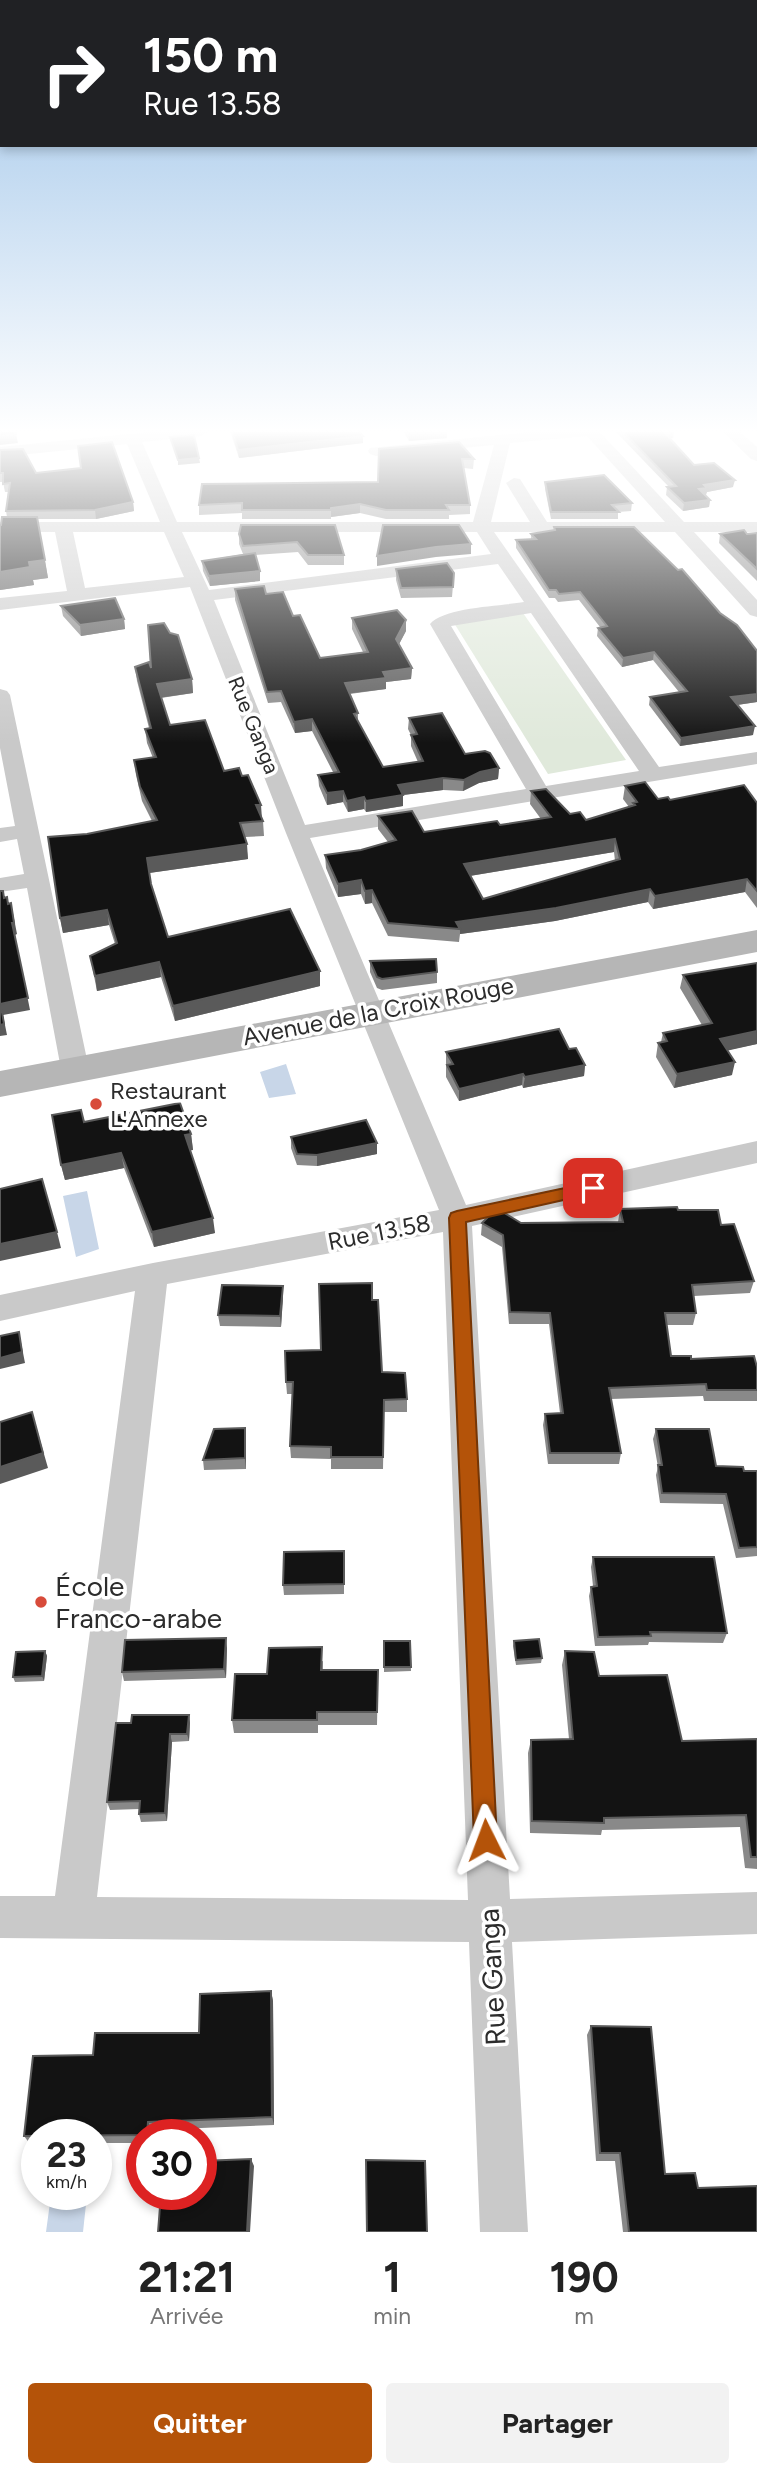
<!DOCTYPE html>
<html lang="fr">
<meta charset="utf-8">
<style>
body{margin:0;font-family:Figtree,sans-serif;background:#f2f2f2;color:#222;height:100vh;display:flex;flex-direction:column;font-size:26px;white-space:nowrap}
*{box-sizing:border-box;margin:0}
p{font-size:23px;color:#767676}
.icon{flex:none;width:38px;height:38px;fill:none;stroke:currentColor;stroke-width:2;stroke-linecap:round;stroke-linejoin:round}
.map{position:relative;height:2232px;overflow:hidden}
.panel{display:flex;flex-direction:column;background:#fff;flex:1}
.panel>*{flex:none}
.banner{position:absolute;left:0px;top:0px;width:758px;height:147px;box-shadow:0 4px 10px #0003;background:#202124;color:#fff;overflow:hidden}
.speed{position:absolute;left:21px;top:2119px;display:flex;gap:14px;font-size:35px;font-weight:700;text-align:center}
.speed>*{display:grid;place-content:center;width:91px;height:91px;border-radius:50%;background:#fff;box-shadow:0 4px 10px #0003;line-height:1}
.speed small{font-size:18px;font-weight:400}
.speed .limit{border:10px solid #d22;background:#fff;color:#111}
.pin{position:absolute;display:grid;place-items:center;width:60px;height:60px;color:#fff;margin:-30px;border-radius:14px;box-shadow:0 4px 10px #0006}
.me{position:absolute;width:77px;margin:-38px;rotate:357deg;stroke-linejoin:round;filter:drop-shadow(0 0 5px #0008)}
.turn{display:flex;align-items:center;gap:24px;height:147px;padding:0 28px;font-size:32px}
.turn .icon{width:91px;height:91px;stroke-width:2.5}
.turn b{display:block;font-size:49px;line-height:60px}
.eta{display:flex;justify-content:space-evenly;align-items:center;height:119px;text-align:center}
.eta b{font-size:42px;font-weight:700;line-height:49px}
.button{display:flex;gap:14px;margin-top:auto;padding:14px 28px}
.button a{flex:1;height:80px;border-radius:7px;background:#b45309;color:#fff;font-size:28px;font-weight:700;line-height:80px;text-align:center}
.button a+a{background:#f2f2f2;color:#222}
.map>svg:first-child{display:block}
.green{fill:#e0e9db}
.water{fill:#c8d6e8}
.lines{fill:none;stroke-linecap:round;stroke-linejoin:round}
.street{fill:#c9c9c9;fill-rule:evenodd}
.secondary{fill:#b6b6b6;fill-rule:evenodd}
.wall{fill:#898989;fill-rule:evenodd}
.shaded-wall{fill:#5a5a5a}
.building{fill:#131313;stroke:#5a5a5a;stroke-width:2;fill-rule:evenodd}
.route{fill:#b45309;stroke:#753606;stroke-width:2}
.poi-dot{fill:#d84b3a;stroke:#fff;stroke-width:2.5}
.labels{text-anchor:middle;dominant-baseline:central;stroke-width:7;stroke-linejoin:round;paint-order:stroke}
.far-street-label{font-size:21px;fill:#2c2c2c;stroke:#fff}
.street-label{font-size:24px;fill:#2c2c2c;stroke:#fff}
.poi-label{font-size:24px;fill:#2c2c2c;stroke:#fff;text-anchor:start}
.near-poi-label{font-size:28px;fill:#2c2c2c;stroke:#fff;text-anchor:start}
.near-street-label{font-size:28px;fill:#2c2c2c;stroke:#fff}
</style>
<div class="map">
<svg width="757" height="2232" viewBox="0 0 757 2232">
<rect width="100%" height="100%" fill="#fff"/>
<path class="green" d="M523,613L626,760L548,774L454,623Z"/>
<path class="water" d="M286,1064L296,1094L269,1098L260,1072Z
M87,1191L99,1249L76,1257L63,1196Z
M51,2195H87L83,2232H46Z"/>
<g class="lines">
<path class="street" d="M158,431H209L201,436L142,442L177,522H473L494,445L376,456L370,454L368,451L370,448L539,431H599L684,522H757V532H694L757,600V617L750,615L675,532H494L659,767L757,752V764L310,838L466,1205L757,1141V1163L472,1226L510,1899L757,1892V1934L512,1942L528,2232H480L469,1942L0,1938V1896H55L135,1291L0,1321V1295L153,1263L439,1210L286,833L190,587L0,610V598L67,591L55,532H0V522H160L127,444L0,457V447ZM587,436L665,522H547L520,479L514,478L506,483L530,522H491L510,443ZM73,532H164L184,577L85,588ZM182,532H477L491,554L209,590ZM498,564L524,602C502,606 444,607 430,624L526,789L305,825L214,600ZM531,613L639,771L546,786L451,626ZM443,1232L468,1900L97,1897L167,1284Z
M722,431H739L757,447V461L751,459Z
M0,689L7,691L10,695L89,1069L85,1076L75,1078L65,1076L61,1069L27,888L0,892V878L24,874L17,839L0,842V828L15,826L0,748Z"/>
<path class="secondary" d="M757,930V952L0,1097V1071Z"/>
</g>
<path class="wall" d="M230,431H359L363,436V443L239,458Z
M403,431H447V438L409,441Z
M615,431H674L673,438H670L694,465L733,487L707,492L705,495L710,500L709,507L683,511L666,495L667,487H669Z
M379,449L474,459L473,469L464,468L470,505V514L449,515V519H386L360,513L331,517V519H242V513L199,515V505L378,482Z
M0,450L36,473L133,502L134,511L96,519H37L48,578L33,580L34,585L0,590V525L7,517L6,511L8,492H5L3,482H0Z
M545,482L632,503L631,511L618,512V519H551L545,489Z
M241,525L344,555V565H308L298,552L255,555L260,571V581L210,586L203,571L202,561L243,554L239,544V534Z
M554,527L720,613L757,651V702L737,705L753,735L680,746L649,705L650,697L679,692L653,660L622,667L597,636L598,628L600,627L579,600L558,602L555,598H549L516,548V540L531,539V534L554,530Z
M757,533V581L719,543L720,534Z
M396,569L454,573L452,597L401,598L396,580Z
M235,589L266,594L293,616L320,658L363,652L352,629V618L406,631L399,644L412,668L411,679L386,682V689L350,694L358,713V722L383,767L418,762L411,746V735L408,729L409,718L465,754L499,768L498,779L479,783L463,791L443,790L403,795V806L366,812L364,809L348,812L343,802L327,805L319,786L318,775L333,772L312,731L295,733L281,702L268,703L235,600Z
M61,606L124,619L125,629L81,636L63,616Z
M135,667L151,668L192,679L193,693L161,698L170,725L224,771L263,821L264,836L245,837L248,859L149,873L151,884L168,937L320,971V986L175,1021L161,977L97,991L90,956L115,944L109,925L63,933L60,918L87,834L152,821L142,801L136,775L134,760L153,758L147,743L145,729L149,728L137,681Z
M625,786L658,799L670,800L757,803V908L745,892L653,909L648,902L555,921L460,934L459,942L388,936L372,903L365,904L361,894L338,897L326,868L325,855L361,850L388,842L378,829V816L424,832L500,825L541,819L530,804L531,791L570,814L586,820L629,807L623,799ZM614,852L615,861L483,899L470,876Z
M370,961L437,972V983L382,990L377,988L370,972Z
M757,963V1044L728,1050L732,1075L674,1088L656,1057L658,1043L661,1042L663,1033L702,1025L680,988L683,975Z
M569,1049L585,1065L584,1076L523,1088L522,1085L459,1101L446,1077V1052Z
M84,1122L191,1134L193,1150H190L215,1233L154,1247L124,1168L65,1180L61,1165Z
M291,1137L377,1143V1154L317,1166L297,1165L291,1148Z
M620,1209L678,1210L721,1225L754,1281L750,1293L694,1296L696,1313L693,1325H667L671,1356L757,1367V1401H704L703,1396L611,1399L621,1453L619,1464H548L543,1425L545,1414L560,1413L549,1324H509L502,1247L481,1235L482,1223L618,1222Z
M283,1297L281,1327L220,1326L218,1315Z
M372,1300L382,1372L407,1399V1412H384L383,1469H331V1459L291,1458L290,1446L292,1394H287L286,1382Z
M245,1428L246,1439V1469L204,1470L203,1460Z
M656,1429L716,1466L744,1471H757V1556L736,1558L723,1504L660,1503L656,1475L658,1467L653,1439Z
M344,1551V1594L284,1595L283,1585Z
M593,1557L727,1633L723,1643L649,1642L648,1645L595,1646L589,1596L591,1587L593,1586L591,1567Z
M384,1641H410L411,1671L384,1672Z
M514,1641L542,1658L541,1663L516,1665L513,1646Z
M227,1648L226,1678L124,1681L122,1672Z
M45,1651L47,1656L44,1681L15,1682L13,1677Z
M565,1651L682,1741L757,1739V1869L745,1868L740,1827L602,1830L601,1835L530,1833L528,1753L531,1740L569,1739L562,1665Z
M323,1661V1670H378L377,1725H318V1733H234L232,1720L267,1674Z
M189,1715L190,1723L189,1741L172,1742L167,1821L141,1822L139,1814V1809L110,1810L107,1802L131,1723Z
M271,1991L273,2001L274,2125L152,2130L142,2135V2143H96V2135H37V2144H30L24,2136L93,2055L199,2033Z
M591,2026L665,2174L698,2188L757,2232H623L615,2161H596L587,2035Z"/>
<path class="shaded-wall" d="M447,431V438L409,441V434Z
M674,431L673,438L664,439V432Z
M16,434L18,443L0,445V436Z
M363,436V443L239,458L238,450Z
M199,458L200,463L178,465V460Z
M735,480L733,487L707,492L706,495L697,496L699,489L704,485Z
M710,500L709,507L683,511L684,503Z
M133,502L134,511L96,519L95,510Z
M360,504V513L331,517V508Z
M471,544V554L436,557L377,566V556L436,547Z
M45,560L48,578L33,580L34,585L0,590V572L29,562Z
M260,571V581L210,586L209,576Z
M124,619L125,629L81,636L80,625Z
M406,620V631L396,650V639Z
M654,652L653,660L622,667L623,658Z
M412,668L411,679L386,682V689L345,694V683L383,672Z
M192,679L193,693L158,698L157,684Z
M757,694V702L730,706L731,697Z
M312,719V731L295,733L294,722Z
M755,726L753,735L680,746L681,738Z
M499,768L498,779L479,783L463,791L464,780L480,772Z
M443,778V790L403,795V806L366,812V801L398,785Z
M343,791V802L327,805V793Z
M364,797V809L348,812L347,801Z
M256,805H261L262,819Z
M615,839L614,852L463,877L464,864Z
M247,844L248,859L149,873L147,858Z
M747,879L745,892L653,909L655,896Z
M361,880V894L338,897V884Z
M650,889L648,902L555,921L460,934V929L456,922Z
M372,890V903L365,904V891Z
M11,903L17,934L15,935L30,1010L3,1015L7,1035L0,1036V1004L12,923Z
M107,910L109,925L63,933L60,918Z
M159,962L161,977L97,991L95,976Z
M320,971V986L175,1021L173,1006Z
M757,1031V1044L717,1053L720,1039Z
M735,1062L732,1075L674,1088L677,1074Z
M585,1065L584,1076L523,1088L525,1077Z
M523,1074L522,1085L459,1101V1089Z
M191,1134L193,1150L187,1151L185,1135Z
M377,1143V1154L317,1166V1155Z
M121,1153L124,1168L65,1180L61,1165Z
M213,1218L215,1233L154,1247L152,1232Z
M57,1232L61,1248L0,1261V1244Z
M283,1286V1297L281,1327L280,1316Z
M19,1332L25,1363L0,1369V1358Z
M32,1412L48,1468L0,1484V1467Z
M245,1428L246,1439V1469L245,1458Z
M226,1638L227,1648L226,1678L224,1669Z
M45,1651L47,1656L44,1681L42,1676Z
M189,1715L190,1723L189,1741L187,1734Z
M170,1734L172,1742L167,1821L165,1813Z
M271,1991L273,2001L274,2125L272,2117Z
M148,2122L152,2130V2135H147Z
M251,2159L254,2166L250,2232H247Z"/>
<path class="building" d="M0,431H15L16,434L0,436Z
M232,431H359L363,436L238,450Z
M407,431H444L409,434Z
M622,431H673L664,432L694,465L714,463L735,480L704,485L707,488L699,489L710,500L684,503L667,487L676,486Z
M194,435L199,458L178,460L170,437Z
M112,442L133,502L95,510L6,511L10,483L3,484V473H0V450L23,449L36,473L81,468L78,446Z
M459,442L474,459H462L470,505H446L449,510H386L360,504L331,508V510H242V503L199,505L202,484L378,482L379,449Z
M604,475L632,503L612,505L619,512H551L545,482Z
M2,517H37L45,560L29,562L30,567L0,572V525H1Z
M241,525H335L344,555H308L297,542L243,546L239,534Z
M383,525H459L471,544L436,547L377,556Z
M554,527H634L678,570L682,569L720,613L737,625L757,651V694L731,697L755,726L681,738L650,697L687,691L654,652L623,658L598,628L607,626L580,592L559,594L556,590H549L516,540L536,539L531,534L555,530Z
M744,530L747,534L757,533V569L720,534Z
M255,553L260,571L209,576L202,561Z
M447,563L454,573L453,587L401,588L396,569Z
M264,586L266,594L283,592L293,616L300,615L320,658L368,652L352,618L397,610L406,620L396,639L412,668L383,672L386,678L345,683L358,713L354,714L383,767L423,761L411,735L417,734L409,718L442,713L465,754L485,751L490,753L499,768L480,772L464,780L443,778L398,785L403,795L366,801L364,797L347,801L343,791L327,793L318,775L339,772L312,719L294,722L281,691L267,692L235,589Z
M115,598L124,619L80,625L61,606Z
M164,623L170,633L178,635L192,679L157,684L170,725L205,720L224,771L239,768L242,776L248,775L261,805H256L263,821L240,823L247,844L147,858L151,884L168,937L290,909L320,971L173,1006L159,962L95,976L90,956L117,943L107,910L60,918L48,837L87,834L157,820L140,787L134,760L156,757L145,729L151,728L135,667L149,662L151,668L148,625Z
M645,782L658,799L668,797L670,800L744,785L757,803V891L747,879L655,896L650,889L556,908L456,922L460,929L388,923L372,890L365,891L361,880L338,884L325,855L361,850L396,840L378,816L412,811L424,832L497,821L500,825L551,817L531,791L546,789L570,814L580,812L586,820L635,805L633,803L637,802L625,786ZM615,839L620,859L483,899L464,864Z
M0,891H3L4,898L7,897L8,904L11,903L14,923H12L28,998L0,1004Z
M436,959L437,972L382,979L377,977L370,961Z
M757,963V1031L720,1039L735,1062L677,1074L658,1043L667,1041L663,1033L712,1023L683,975Z
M0,1006H1L4,1024L0,1025Z
M559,1029L569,1049L576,1048L585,1065L525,1077L523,1074L459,1089L447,1065L453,1064L446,1052Z
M180,1103L191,1134L185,1135L213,1218L152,1232L121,1153L61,1165L52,1115L81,1110L84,1122Z
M366,1120L377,1143L317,1155L297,1154L291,1137Z
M42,1179L57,1232L0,1244V1189Z
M677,1207L678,1210H718L721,1225L734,1224L754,1281L692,1285L696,1313H665L671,1356H691V1359L754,1356L757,1367V1390H707L706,1384L609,1388L621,1453H550L545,1414L563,1413L550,1313L510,1312L503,1235L482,1223L492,1213L501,1211L521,1223L623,1222L620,1209Z
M372,1283V1300H378L382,1372L405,1373L407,1399L384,1400L383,1457H331V1447L290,1446L293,1382H286L285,1351L321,1350L319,1284Z
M222,1285L283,1286L280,1316L218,1315Z
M19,1332L22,1352L0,1358V1336Z
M32,1412L43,1453L0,1467V1422Z
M245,1428V1458L203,1460L214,1429Z
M656,1429H709L716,1466L743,1467L744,1471H757V1547L739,1548L726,1494L662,1493L658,1465H662Z
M344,1551V1584L283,1585L284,1552Z
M593,1557H714L727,1633L650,1632L651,1636L598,1637L591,1587L597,1586Z
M226,1638L224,1669L122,1672L125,1640Z
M539,1639L542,1658L516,1660L514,1641Z
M384,1641H410L411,1667H384Z
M322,1647L321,1670H378L377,1712H317V1720H232L235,1674H267L269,1648Z
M45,1651L42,1676L13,1677L16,1652Z
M565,1651L594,1652L599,1676L667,1675L682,1741L757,1739V1857H751L746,1815L604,1818V1823L532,1821L531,1740L573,1739Z
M132,1715H189L187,1734H170L165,1813L139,1814L140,1801L107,1802L116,1723H131Z
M271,1991L272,2117L148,2122L147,2135L24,2136L33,2056L93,2055L95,2033H199L200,1994Z
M591,2026L651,2027L665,2174L695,2173L698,2188L757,2186V2232H629L620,2153H600Z
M251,2159L247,2232H158L161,2194H201V2161Z
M366,2160L425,2161L427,2232H367Z"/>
<linearGradient id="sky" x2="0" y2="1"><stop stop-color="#9bc2e8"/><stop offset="0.58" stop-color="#fff"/><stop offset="1" stop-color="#fff" stop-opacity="0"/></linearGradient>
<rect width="757" height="743" fill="url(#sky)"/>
<path class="route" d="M593,1182L602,1188L599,1192L466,1222L497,1840L494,1848L486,1852L478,1848L474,1840L449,1218L451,1213L457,1211Z"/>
<g class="poi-dot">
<circle cx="96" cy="1104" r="7"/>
<circle cx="41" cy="1602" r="7"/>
</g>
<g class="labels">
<g class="far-street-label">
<text transform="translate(254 725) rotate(68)">Rue Ganga</text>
</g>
<g class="street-label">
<text transform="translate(378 1011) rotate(-11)">Avenue de la Croix Rouge</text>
<text transform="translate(379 1232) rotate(-11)">Rue 13.58</text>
</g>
<g class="poi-label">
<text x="110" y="1090">Restaurant<tspan x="110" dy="28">L'Annexe</tspan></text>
</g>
<g class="near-poi-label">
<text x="55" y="1586">École<tspan x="55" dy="32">Franco-arabe</tspan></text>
</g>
<g class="near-street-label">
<text transform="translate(492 1977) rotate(-93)">Rue Ganga</text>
</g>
</g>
</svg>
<div class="speed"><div>23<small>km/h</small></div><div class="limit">30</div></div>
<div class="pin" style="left:593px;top:1188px;background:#d93025"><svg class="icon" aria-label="arrive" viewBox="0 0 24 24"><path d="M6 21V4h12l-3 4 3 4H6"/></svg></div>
<svg class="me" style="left:486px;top:1840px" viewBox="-20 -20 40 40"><path d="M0-17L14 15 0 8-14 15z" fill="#b45309" stroke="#fff" stroke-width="4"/></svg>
<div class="banner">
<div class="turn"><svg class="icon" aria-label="right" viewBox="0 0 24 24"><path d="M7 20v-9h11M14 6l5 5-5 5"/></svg><div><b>150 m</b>Rue 13.58</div></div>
</div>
</div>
<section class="panel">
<div class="eta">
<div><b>21:21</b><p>Arrivée</p></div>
<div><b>1</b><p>min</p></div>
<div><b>190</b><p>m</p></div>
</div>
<div class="button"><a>Quitter</a><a>Partager</a></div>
</section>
